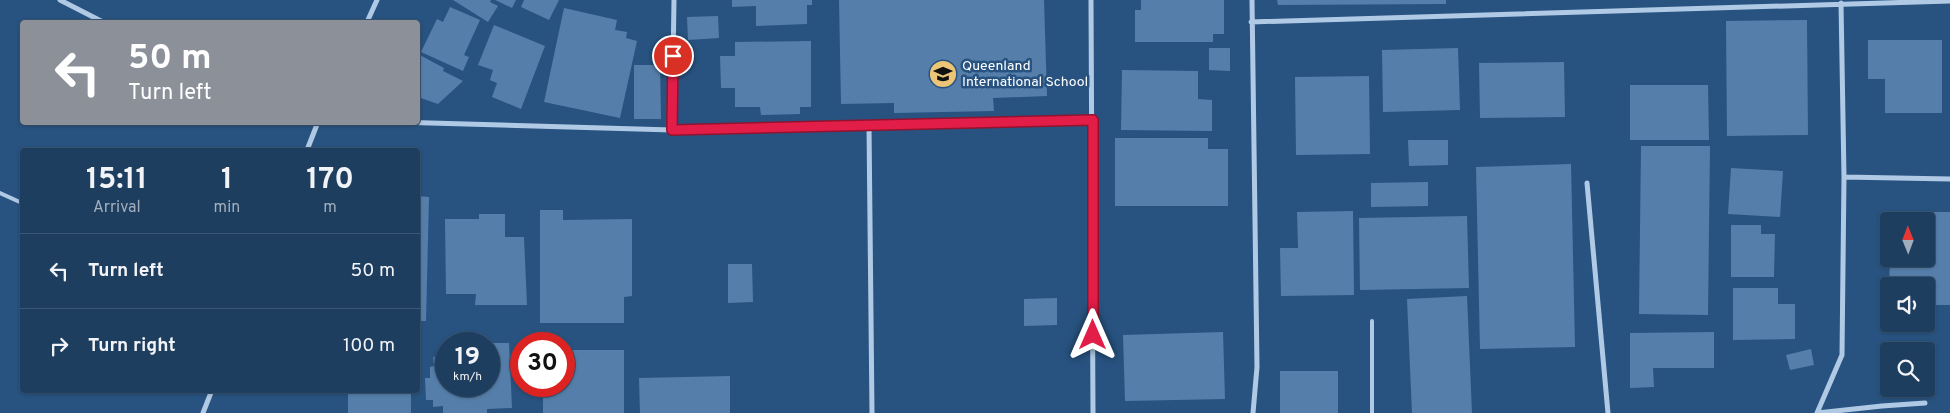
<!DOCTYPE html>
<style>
body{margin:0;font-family:Overpass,sans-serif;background:#2b4969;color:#f1f3f6;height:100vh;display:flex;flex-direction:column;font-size:19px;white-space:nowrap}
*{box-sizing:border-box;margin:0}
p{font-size:16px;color:#a1aebd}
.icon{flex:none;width:28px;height:28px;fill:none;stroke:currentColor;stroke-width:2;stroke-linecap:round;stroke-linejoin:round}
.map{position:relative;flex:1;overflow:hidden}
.panel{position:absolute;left:20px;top:148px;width:400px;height:245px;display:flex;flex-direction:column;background:#1e3e60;border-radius:5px;box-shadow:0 1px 4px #0004,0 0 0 1px #3c5775}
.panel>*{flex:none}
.hud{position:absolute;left:20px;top:20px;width:400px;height:105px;border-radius:5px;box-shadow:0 1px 4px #0004,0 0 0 1px #3c5775;background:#8c9099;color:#fff;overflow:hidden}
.needle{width:32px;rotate:359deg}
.buttons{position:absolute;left:1880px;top:212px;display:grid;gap:10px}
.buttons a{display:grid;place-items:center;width:55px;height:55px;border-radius:5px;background:#1e3e60;box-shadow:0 1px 4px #0004,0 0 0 1px #3c5775;font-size:25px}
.speed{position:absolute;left:435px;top:332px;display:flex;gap:10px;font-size:25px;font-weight:700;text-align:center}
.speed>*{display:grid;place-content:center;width:65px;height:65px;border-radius:50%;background:#1e3e60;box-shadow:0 1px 4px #0004,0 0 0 1px #3c5775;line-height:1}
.speed small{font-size:12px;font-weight:400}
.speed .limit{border:8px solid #d22;background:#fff;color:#111}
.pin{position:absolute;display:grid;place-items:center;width:42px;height:42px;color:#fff;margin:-21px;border:2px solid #fff;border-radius:50%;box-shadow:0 1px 5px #0007}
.me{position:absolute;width:55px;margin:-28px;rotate:0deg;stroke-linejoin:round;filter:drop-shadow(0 0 4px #0008)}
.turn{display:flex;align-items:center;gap:18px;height:105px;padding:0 25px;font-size:22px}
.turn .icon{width:65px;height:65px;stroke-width:2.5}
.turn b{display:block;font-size:35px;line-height:42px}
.eta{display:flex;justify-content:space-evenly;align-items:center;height:85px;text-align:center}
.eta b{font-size:30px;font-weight:700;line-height:35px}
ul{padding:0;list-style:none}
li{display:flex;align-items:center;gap:15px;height:75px;padding:0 25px;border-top:1px solid #3c5775}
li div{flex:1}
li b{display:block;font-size:19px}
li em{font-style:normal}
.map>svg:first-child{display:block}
.building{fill:#557faa}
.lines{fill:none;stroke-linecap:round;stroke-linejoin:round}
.lane{stroke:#b0cae5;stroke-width:4}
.street{stroke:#b0cae5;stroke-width:5}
.route-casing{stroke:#92132f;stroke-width:12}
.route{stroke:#e11d48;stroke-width:9}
.labels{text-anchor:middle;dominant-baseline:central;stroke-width:5;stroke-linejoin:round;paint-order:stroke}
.poi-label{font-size:14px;fill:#fff;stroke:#285380;text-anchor:start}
</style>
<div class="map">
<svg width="1950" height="413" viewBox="0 0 1950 413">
<rect width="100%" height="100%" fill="#285380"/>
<path class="building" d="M453,0H491L490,2L498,6L488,22Z
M495,0H516L512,8Z
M524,0H559L549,20L521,7Z
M732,0H812V5H807V24L756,26V6L732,7Z
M839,0H1044L1047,96L993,98L994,111L894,113V103L841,104Z
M1141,0H1224V34H1213V42H1135V10H1141Z
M1277,0H1446V4L1278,5Z
M450,7L480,20L464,55L469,57L463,71L421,52L437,19L443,22Z
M564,8L617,20L615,30L627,32L626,38L637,41L620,118L544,102Z
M718,16L719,38L688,40L687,17Z
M1807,20L1808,135L1727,136L1726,21Z
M494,25L545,46L521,109L492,97L497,83L490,80L493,70L478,65Z
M1868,40H1942V113H1885V79H1868Z
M811,41V107H800V114L761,115L760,107H735V88H721L720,56H735V42Z
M1209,48H1230V71L1209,70Z
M1458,48L1460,110L1383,112L1382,50Z
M418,54L444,68L443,71L463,81L438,104L418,97Z
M1564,62L1565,117L1480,118L1479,63Z
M634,65H660L661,119H634Z
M1122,70L1198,71V99L1212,100V131L1121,130Z
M1369,76L1370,154L1296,155L1295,77Z
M1630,85H1708L1709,140H1630Z
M1115,138H1208V149H1228V206H1115Z
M1408,140H1448V165L1409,166Z
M1641,146H1710L1708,315L1639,314Z
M1571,164L1575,347L1480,349L1476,167Z
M1731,168L1783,171L1780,217L1728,214Z
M1428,182V206L1371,207V183Z
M418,196L429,197L426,321H418Z
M540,210H563V220L632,219V296L624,297V323H540Z
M1353,211L1354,295L1281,296L1280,248H1298L1297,212Z
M1890,212H1950V305H1926V286H1889L1890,259H1926V221H1890Z
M479,214H505V237H524L527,305H475L476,294H446L445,219H479Z
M1467,216L1469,288L1360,290L1359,218Z
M1731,225H1761V234H1775L1774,277H1731Z
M728,264H752L753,302L728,303Z
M1733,288H1778V304H1795V339L1733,340Z
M1467,296L1472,413H1412L1407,299Z
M1057,298V325L1024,326V299Z
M1223,332L1225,399L1125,401L1123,335Z
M1714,332V368H1653L1654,387L1630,388V333Z
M489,343H509L512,408L487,409V413H443V406L433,407V400H426L425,378H430V367L434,366L433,357L446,356V386H489Z
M1811,349L1814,365L1790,370L1786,355Z
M564,350H624V413H543V386H564Z
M1280,371H1338V413H1280Z
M730,376V413H640L639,378Z
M348,390H411V413H348Z"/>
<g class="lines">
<path class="lane" d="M0,193L22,203
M1372,321V413"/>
<path class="street" d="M60,0L103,22
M1091,0L1093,413
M1252,0L1257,367L1253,413
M367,22L377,0
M1251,22L1950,1
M395,122L672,130L1093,120
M869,126L872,413
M672,130L674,0
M307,150L318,122
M1844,177L1950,179
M1587,183L1608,413
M203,413L212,390
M1817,413L1842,355L1844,177L1841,3
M1817,413L1882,406L1925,403"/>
</g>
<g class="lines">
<defs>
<path id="route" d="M673,56L672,130L1093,120V335"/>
</defs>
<use href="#route" class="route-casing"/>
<use href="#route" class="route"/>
</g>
<defs>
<symbol id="school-disc" viewBox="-11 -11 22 22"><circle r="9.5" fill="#ecc576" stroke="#285380"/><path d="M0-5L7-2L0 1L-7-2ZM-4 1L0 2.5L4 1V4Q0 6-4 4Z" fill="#111"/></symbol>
</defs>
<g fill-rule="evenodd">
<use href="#school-disc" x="927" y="58" width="32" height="32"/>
</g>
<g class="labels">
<g class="poi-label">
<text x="962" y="66">Queenland<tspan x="962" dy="16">International School</tspan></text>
</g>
</g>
</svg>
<div class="buttons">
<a><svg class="needle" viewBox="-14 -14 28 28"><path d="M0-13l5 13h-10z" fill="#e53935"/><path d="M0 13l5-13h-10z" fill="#a1aebd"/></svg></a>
<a><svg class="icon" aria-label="sound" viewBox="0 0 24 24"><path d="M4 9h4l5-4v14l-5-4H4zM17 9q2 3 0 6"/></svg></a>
<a><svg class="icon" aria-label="search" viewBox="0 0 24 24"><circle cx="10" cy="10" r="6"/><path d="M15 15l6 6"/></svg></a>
</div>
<div class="speed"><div>19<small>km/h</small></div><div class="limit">30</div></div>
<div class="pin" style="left:673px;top:56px;background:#d93025"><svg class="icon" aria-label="arrive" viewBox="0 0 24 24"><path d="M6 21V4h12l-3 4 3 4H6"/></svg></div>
<svg class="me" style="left:1093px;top:335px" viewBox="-20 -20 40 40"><path d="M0-17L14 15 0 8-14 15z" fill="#e11d48" stroke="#fff" stroke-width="4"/></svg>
<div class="hud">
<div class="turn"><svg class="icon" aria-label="left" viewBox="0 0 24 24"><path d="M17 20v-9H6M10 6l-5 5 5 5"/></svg><div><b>50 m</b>Turn left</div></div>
</div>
<section class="panel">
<div class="eta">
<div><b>15:11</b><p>Arrival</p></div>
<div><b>1</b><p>min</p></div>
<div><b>170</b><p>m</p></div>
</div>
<ul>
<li><svg class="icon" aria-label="left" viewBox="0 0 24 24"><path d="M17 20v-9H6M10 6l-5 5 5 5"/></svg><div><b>Turn left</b></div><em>50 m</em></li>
<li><svg class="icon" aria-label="right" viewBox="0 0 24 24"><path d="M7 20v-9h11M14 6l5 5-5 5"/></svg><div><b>Turn right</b></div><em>100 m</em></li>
</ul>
</section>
</div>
